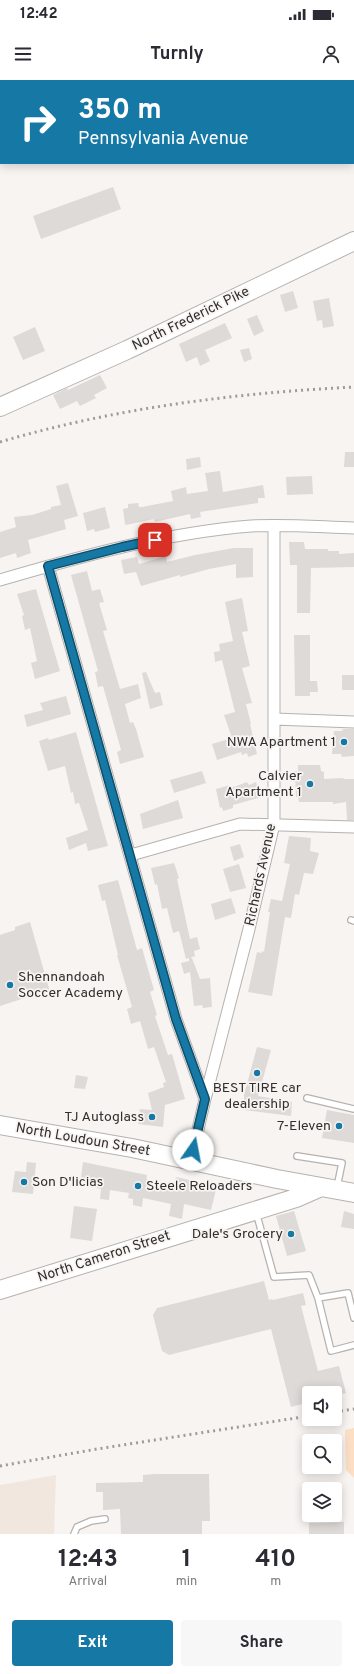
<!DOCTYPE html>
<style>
body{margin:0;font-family:Overpass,sans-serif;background:#f7f7f7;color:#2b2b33;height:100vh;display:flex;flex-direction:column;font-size:15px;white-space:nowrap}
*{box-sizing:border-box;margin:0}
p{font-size:13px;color:#7c7c81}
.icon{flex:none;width:22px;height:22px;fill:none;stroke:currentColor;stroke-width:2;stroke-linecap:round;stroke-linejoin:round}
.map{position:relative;height:1454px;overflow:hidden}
.side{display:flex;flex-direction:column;background:#fff;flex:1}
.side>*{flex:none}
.top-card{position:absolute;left:0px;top:0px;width:354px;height:84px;box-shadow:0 2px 10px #0003;background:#1679a5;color:#fff;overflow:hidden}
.fabs{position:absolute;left:302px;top:1306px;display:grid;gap:8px}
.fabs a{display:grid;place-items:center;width:40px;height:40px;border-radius:4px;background:#fff;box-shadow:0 2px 10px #0003;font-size:20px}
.pin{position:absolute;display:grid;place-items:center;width:34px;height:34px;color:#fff;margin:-17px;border-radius:8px;box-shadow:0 2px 6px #0006}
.me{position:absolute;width:44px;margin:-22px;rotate:12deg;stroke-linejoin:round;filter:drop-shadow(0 0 3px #0008)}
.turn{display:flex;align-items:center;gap:14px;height:84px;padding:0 12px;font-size:18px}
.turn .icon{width:52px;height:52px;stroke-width:2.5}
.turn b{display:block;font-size:28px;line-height:34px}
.eta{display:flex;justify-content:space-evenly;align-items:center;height:68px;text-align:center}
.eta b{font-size:24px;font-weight:700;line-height:28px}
.primary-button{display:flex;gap:8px;margin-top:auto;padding:8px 12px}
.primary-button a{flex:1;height:46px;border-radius:4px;background:#1679a5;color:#fff;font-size:16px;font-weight:700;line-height:46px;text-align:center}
.primary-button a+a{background:#f7f7f7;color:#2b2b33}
.status{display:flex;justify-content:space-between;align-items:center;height:28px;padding:0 20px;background:#fff;direction:ltr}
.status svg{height:11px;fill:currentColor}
header{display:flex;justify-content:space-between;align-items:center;height:52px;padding:0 12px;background:#fff;font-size:18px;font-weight:700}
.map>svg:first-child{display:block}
.built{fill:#f1e7de}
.green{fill:#fbdec3}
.building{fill:#dedad7}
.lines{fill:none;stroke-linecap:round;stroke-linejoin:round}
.service-casing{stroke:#b6b2af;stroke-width:8}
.minor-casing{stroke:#b6b2af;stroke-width:13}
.primary-casing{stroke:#b6b2af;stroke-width:20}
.service{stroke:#fff;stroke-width:5.5}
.minor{stroke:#fff;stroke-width:11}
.primary{stroke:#fff;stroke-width:18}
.rail{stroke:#9d9b99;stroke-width:3;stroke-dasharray:2 4;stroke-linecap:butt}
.route-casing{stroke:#0e4f6b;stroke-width:10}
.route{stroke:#1679a5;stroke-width:7}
.poi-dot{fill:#1679a5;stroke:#f8f4f1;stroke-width:1.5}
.labels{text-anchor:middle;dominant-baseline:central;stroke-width:3.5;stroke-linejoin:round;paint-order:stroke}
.street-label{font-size:14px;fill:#302f2e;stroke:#f8f4f1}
.poi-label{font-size:14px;fill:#302f2e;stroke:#f8f4f1;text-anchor:end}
</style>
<div class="status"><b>12:42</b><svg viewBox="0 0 49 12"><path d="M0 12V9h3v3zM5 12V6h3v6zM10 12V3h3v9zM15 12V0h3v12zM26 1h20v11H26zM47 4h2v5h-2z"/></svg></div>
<header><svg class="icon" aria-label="menu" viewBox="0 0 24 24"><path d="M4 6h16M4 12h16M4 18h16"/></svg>Turnly<svg class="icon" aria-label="person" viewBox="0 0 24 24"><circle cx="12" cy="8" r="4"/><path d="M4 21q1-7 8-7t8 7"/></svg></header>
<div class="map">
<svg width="354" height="1454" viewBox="0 0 354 1454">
<rect width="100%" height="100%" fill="#f8f4f1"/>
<path class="built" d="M56,1395L54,1454H0V1405Z"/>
<path class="green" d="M354,1348V1398L346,1390L345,1350Z"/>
<path class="building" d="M113,107L121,129L41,159L33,136Z
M293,211L298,228L285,232L280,215Z
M329,218L334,246L323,248L322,240L317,241L313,221Z
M257,235L264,251L254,256L247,239Z
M225,243L232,258L205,270L210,281L200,286L197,277L186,282L179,264Z
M35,247L45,271L23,280L13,257Z
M249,268L252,279L244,282L240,270Z
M100,295L107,308L94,315L96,318L80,326L77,321L60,329L53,315L67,308L68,310Z
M345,372H354V387H344Z
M200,377L201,387L187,390L186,379Z
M220,391L223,412L263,405L265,418H258V423L200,432L201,437L191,439L190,434L155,442L154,439L126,445L125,444L123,429L128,428V424L138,423L139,427H142L173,421L171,411L186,407L187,414L208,411L205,393Z
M312,396L313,414L287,415L286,397Z
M68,403L78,436L64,440L66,449L28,460L31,473L17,478L16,473L0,478V452L16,447L14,437L32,435L51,429V427L61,425L56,406Z
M105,427L110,448L95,452L94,449L87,451L83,433Z
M289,462H304L305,469H328V471H339V474L354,473V487L311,488L310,533H297V485H290Z
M234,468H253V497L236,498V484L209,489L180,497V495L141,506L136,492L124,494L121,480L137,477L139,484L166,476L167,482L195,475Z
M87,491L92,511L100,509L104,522L99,523L107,550L103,551L120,609L138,604L141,618L125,624L130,643L133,642L136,649L144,677L120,684L117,672L121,670L103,606L98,607L95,592L98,591L71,495Z
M36,509L60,591L35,599L31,583L37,581L30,548L25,550L22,536L24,535L17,514Z
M242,518L248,551L242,552L250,586L242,588L252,623L246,624L251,644H250L257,674L248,677L247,673L242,675L241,672L217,680L212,664L232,658L224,635L235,632L222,580L215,582L214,572L220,571L219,564L233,561L225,522Z
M294,555H310V601H317L318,612H310V616H295Z
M146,592L155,613L160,612L163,625L150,629L142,593Z
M342,595H354V610H342Z
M66,616L71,634L27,647L24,635L43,630L40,623Z
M343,649H354V676L342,677L341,674H332L334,651H342Z
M76,652L108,766L88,771L86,763L69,770L66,758L88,750L79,723L75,724L73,712L71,713L65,686L48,691L39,661L48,658L49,660Z
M298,685H320L321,691L324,692V699L343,698L344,699H354V740H347L346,722L333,724V722H299L298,717H296L295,691H298Z
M202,691L206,703L174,713L170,700Z
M247,702L249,705L256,702L261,717L233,725V728L223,731L222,727L220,728L216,709L230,705L231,708Z
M178,720L183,738L143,749L140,734Z
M289,756L311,758L310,771L319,773L313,794L304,793L299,815L295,814L291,838L285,837L272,916L248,912L257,872L261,873L262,871L264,872L270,832H268L271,819L282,821L290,784L284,783Z
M240,764L244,777L234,781L230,767Z
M174,783L179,798L177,799L190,859L197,857L200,869L194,871L195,876L190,878H192L200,899L210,898L212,927L203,928L202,925L194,926L190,892L184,894L181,883L189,881V878L186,879L179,851L173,853L167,828L162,829L157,804L155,805L151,788Z
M239,784L246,808L230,812L223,789Z
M118,800L137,870L142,868L154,910L150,912L157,935L155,936L168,975L172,974L185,1019L165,1025L163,1047L138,1044L140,1029L152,1030L148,1013L164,1007L163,1003L166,1002L154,967L148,969L140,941L131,944L127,929L132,927L117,875H118L105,820L102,821L98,805Z
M231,818L236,833L215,840L211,824Z
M30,842L50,912L35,917L34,915L0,926V855L15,850V847Z
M257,967L271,970L258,1016L292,1022L291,1036L244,1030V1015Z
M76,995L88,997L85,1009L74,1008Z
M327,1030L354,1035V1063L322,1058Z
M27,1082L36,1083L33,1114L12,1112L15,1091L26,1092Z
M83,1082L147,1095L146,1105L174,1110L176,1097L217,1106L211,1130L184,1124L182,1139L169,1136L171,1124L143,1118L142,1127L133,1125V1119L128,1118L129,1113L110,1110L109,1120L100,1119L101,1109L80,1105Z
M74,1126L97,1129L92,1161L70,1158Z
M294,1131L306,1171L287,1176L276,1136Z
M344,1131L354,1134V1149L341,1147Z
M264,1201L269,1220L272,1219L273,1220L303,1213L306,1225L301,1226L318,1291L339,1286L346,1313L335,1315V1313H309V1322L291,1327L271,1249L169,1275L162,1271L153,1235L157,1228Z
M155,1394H209L210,1441H202V1454H121L120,1429L103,1430V1412H96V1403L143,1402V1395Z
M344,1442V1454H309V1443Z"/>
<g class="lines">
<defs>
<path id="service" d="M351,840L354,841
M307,1018L354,1029
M297,1076L342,1083L337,1107
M256,1132L274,1197L309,1195L318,1218L331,1271L354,1265
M318,1218L348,1213L354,1238
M74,1454L77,1447L91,1441L105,1439"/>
<path id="minor" d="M48,486L176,939L205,1019L191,1080
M0,500C82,476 165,453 251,446C285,444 320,447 354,448
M274,639L354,642
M131,775L240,744L354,747
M205,1019L248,853L274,744V446"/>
<path id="primary" d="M0,327L127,270L354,161
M0,1045L132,1068L277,1099L354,1113
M0,1210L296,1118L321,1107"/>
</defs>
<use href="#service" class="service-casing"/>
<use href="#minor" class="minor-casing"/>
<use href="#primary" class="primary-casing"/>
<use href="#service" class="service"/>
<use href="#minor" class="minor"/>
<use href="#primary" class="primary"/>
<path class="rail" d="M0,362C115,328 235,313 354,307
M335,1332L354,1329
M0,1386L97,1369L309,1336"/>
</g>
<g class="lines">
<defs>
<path id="route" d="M155,460L122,467L48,486L176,939L205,1019L193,1070"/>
</defs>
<use href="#route" class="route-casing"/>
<use href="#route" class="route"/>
</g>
<g class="poi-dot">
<circle cx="344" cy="662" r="4"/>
<circle cx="310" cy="704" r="4"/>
<circle cx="10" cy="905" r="4"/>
<circle cx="257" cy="993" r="4"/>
<circle cx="152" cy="1037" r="4"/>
<circle cx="339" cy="1046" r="4"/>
<circle cx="24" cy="1102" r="4"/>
<circle cx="138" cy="1106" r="4"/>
<circle cx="291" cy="1154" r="4"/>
</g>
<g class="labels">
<g class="street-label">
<text transform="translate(191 239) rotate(-26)">North Frederick Pike</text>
<text transform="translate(261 795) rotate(-78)">Richards Avenue</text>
<text transform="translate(83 1060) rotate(10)">North Loudoun Street</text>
<text transform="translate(104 1177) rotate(-18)">North Cameron Street</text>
</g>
<g class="poi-label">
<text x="336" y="662">NWA Apartment 1</text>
<text x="302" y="696">Calvier<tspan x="302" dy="16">Apartment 1</tspan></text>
<text x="18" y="897" text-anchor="start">Shennandoah<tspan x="18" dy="16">Soccer Academy</tspan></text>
<text x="257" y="1008" text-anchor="middle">BEST TIRE car<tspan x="257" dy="16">dealership</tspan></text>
<text x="144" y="1037">TJ Autoglass</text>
<text x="331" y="1046">7-Eleven</text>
<text x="32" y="1102" text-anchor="start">Son D'licias</text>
<text x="146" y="1106" text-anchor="start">Steele Reloaders</text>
<text x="283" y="1154">Dale's Grocery</text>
</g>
</g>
</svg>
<div class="fabs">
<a><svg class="icon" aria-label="sound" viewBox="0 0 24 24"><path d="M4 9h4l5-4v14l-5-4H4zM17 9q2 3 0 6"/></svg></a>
<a><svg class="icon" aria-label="search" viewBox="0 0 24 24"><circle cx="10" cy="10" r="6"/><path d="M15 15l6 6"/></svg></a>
<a><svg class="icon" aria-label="layers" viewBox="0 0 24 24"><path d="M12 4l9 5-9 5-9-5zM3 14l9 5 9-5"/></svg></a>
</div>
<div class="pin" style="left:155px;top:460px;background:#d93025"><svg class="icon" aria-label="arrive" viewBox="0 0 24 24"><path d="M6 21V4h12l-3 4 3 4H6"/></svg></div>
<svg class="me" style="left:193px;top:1070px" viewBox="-20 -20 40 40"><circle r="19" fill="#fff"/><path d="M0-13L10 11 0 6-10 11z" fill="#1679a5"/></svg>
<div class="top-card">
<div class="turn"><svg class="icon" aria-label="right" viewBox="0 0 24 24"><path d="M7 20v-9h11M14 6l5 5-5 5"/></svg><div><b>350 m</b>Pennsylvania Avenue</div></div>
</div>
</div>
<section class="side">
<div class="eta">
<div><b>12:43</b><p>Arrival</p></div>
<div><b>1</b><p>min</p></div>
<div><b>410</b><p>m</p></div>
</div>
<div class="primary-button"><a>Exit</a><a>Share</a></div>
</section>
